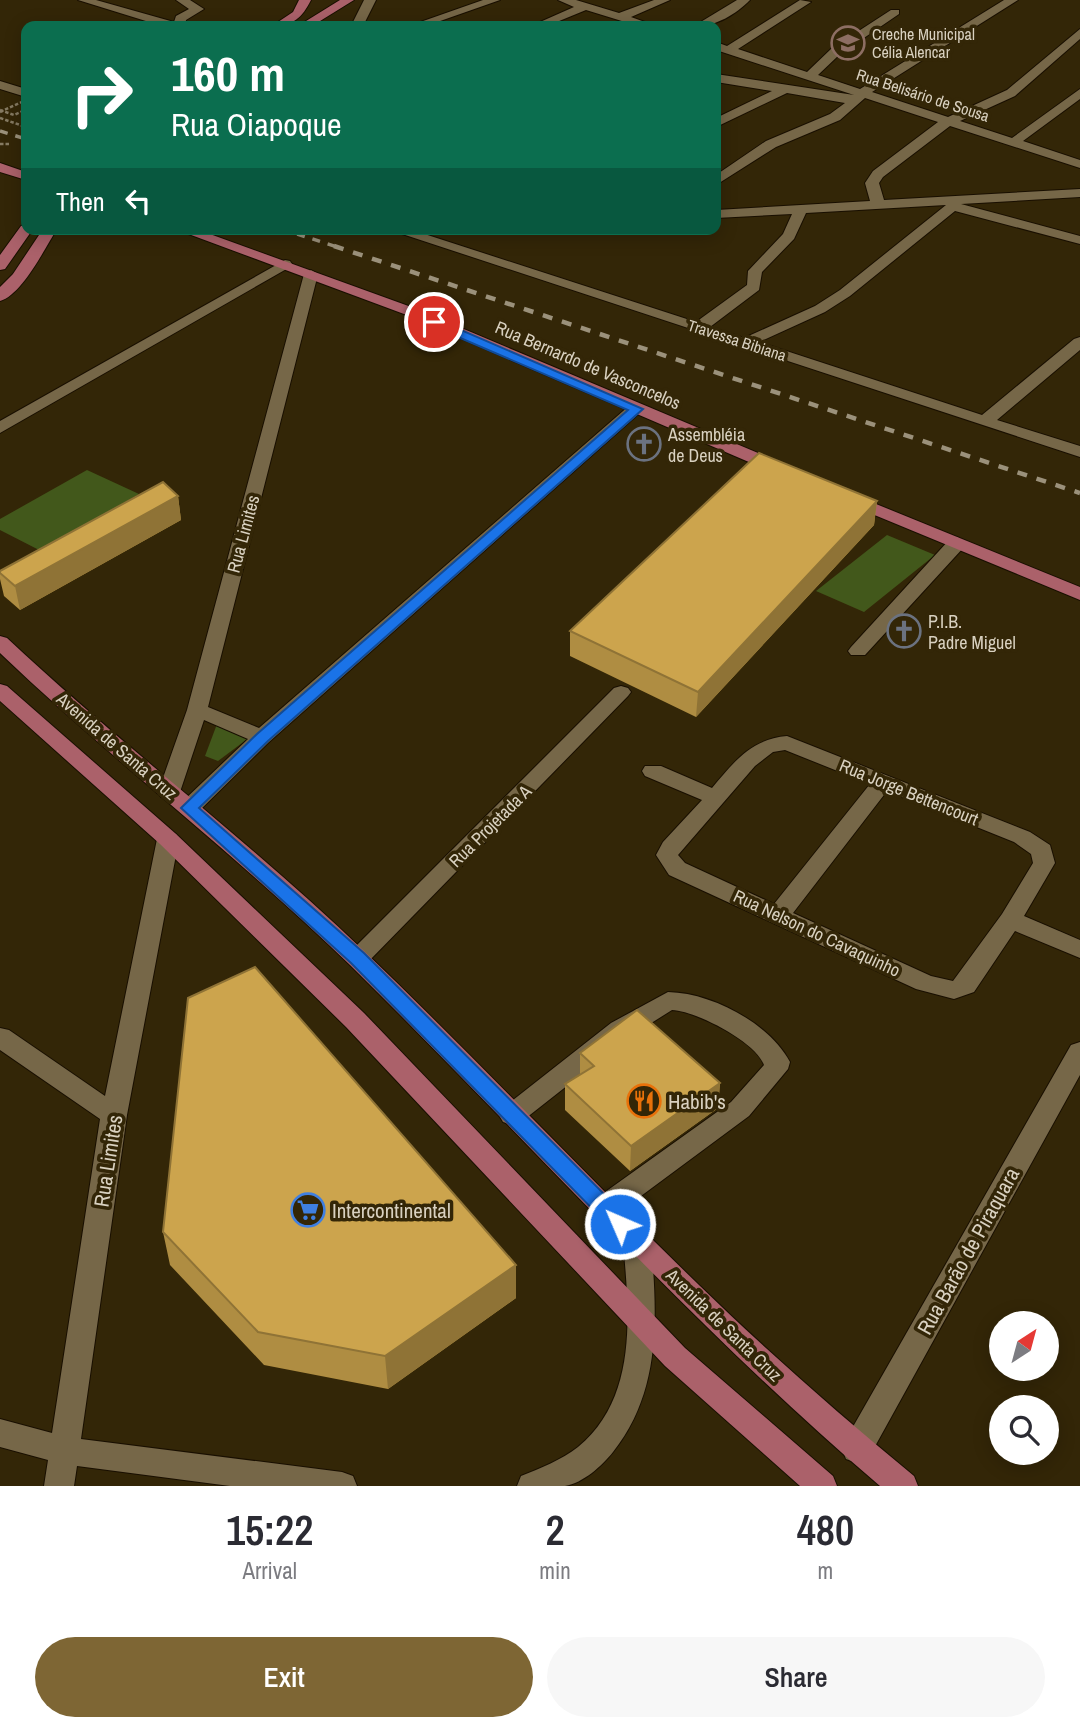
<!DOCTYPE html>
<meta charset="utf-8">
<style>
body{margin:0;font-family:"Archivo Narrow",sans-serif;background:#f7f7f7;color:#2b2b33;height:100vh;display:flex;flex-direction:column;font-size:26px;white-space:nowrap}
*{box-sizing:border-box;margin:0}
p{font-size:23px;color:#7c7c81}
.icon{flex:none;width:38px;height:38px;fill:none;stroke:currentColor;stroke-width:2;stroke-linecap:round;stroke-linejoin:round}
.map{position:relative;height:1486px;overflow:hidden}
.side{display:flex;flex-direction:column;background:#fff;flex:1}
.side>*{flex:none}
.banner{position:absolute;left:21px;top:21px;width:700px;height:214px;border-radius:14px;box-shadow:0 4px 18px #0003;background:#0b6e4f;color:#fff;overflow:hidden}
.needle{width:46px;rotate:36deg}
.buttons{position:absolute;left:989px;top:1311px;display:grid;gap:14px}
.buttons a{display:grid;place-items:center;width:70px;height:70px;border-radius:50%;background:#fff;box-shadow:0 4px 18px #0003;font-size:35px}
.pin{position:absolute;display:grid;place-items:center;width:60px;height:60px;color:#fff;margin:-30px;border:4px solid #fff;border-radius:50%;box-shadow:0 2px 7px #0007}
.me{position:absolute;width:77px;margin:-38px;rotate:315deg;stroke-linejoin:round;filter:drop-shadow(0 0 5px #0008)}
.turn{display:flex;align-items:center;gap:24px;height:147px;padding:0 35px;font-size:32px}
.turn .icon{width:91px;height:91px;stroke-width:2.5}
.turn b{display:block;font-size:49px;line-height:60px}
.then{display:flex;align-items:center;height:66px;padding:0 35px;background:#0003;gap:14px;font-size:26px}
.eta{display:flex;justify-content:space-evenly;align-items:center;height:119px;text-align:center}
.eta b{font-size:42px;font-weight:600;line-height:49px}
.primary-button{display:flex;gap:14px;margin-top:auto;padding:14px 35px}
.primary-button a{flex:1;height:80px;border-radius:42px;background:#7e6634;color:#fff;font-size:28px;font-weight:600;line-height:80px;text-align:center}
.primary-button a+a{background:#f7f7f7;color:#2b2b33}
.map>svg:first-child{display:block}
.green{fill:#42581b}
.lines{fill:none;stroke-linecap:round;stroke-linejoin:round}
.minor-casing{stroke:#190f00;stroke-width:2}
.major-casing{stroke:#190f00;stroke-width:2}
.path{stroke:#857a62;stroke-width:2.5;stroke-dasharray:3.5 2;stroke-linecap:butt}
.minor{fill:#766748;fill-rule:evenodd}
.major{fill:#ab616a;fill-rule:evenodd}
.rail-far1{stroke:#9b917b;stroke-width:3.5;stroke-dasharray:8 8;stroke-linecap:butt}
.rail{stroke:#9b917b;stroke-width:4.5;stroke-dasharray:10 10;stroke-linecap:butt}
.path-bridge{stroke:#857a62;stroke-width:2.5;stroke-dasharray:3.5 2;stroke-linecap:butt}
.wall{fill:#af8d42}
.shaded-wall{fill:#8f7336}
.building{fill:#cca44d;stroke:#8f7336;stroke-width:2}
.route{fill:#1a73e8;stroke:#114b97;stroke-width:2}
.labels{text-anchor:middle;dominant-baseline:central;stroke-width:7;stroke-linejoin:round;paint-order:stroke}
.far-poi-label{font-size:16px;fill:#d9d1c0;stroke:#332607;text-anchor:start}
.far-street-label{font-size:16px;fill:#d9d1c0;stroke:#332607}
.street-label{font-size:18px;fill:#d9d1c0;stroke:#332607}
.poi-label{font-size:18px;fill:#d9d1c0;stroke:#332607;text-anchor:start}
.near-poi-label{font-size:21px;fill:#d9d1c0;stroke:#332607;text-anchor:start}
.near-street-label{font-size:21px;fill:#d9d1c0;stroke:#332607}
</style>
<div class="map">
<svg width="1080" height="1486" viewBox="0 0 1080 1486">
<rect width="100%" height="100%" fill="#332607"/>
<path class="green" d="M87,470L139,494L41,551L0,530V519Z
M887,535L935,555L864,612L816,591Z
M217,724L250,737L218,761L205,756Z"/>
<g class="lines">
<defs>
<path id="minor" d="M78,0H96L174,22L176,16L189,9L176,0H190L204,9L186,20L185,26H162Z
M364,0H376L363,26H351Z
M483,0H500L426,26H409Z
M558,0H576L619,13L654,0H670L631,17L656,26H638L586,10L547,26H531L574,7Z
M737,0H750C735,15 715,27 694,26Z
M800,0L811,2L738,49L807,72L831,49L891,10H899V14L839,55L818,75L860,89L1004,0H1018L872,92L948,117L1007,90L1080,29V39L1015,96L960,121L1012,138L1080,89V99L1023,141L1080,160V168L950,126L883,177L879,183L884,200L1080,189V197L961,204L1080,236V244L955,211L850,296L825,312L759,342L982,415L1074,339L1080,337V350L997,420L1080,446V457L387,229H409L696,322L747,285L748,271L783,234L792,214L716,218V210L870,201L865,183L873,171L938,122L865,98L840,120L776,147L716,185V175L766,141L830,114L845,103L787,93L716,127V118L772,91L716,82V74L854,95L716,50V42L727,46ZM946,205L840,290L815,306L744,338L710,327L759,290L762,272L794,239L806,213Z
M0,81L26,89V97L0,89Z
M285,260L290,261L292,264L290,267L0,433V421Z
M311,270L318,274L208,707L259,728L630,405H642L644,409L269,742L197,813L189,815L181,813L178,808L181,803L248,739L204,720L180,792L177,797H161L158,792L187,710L304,274Z
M957,537L966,543L964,547L865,655H851L848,651L851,647L950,539Z
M621,686L628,688L631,692L628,696L366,964L358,967L350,964L346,958L350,952L614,688Z
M787,736L1030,832L1050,845L1055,863L1024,916L1080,940V958L1015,931L974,992L954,999L916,989L669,875L656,855L663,842L702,800L645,776L642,771L645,766H661L712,788C734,762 751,739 787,736ZM785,750L870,784L774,904L685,863L678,855L755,766L773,752ZM887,791L1014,842L1031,854L1033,863L1002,914L953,981L931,976L793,913Z
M168,831L176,834L179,839L127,1115L81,1439L342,1472L353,1476L357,1486H230L77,1466L74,1486H44L48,1460L0,1447V1419L52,1433L100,1119L0,1050V1028L9,1030L105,1096L157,839L160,834Z
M668,992C712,993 769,1023 790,1062L788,1069L749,1116L614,1216L604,1219L594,1216L590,1208L594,1200L731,1102L764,1065C756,1042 696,1011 672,1010L629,1037L521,1122L512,1125L503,1122L499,1115L503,1108L611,1023Z
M1080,1042V1075L868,1459L857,1463L846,1459L842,1449L846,1439L1071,1045Z
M637,1229L647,1233L651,1241C657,1316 662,1390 613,1452C602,1466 583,1483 565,1486C550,1486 532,1486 517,1486L521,1476C541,1468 561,1460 578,1447C639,1397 629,1310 623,1241L627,1233Z"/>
<path id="major" d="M299,0H311C302,18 293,26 272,26L293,12Z
M340,0H354L312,26H298Z
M0,163L26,172V180L0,172Z
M26,225V229H33L5,269L0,270V255L21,226Z
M43,229H57C45,248 22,295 0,301V287L13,274Z
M175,229H196L414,308L784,464L787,468L784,472H772L404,314Z
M849,493L1080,587V600L843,502L840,498Z
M0,636L7,638C123,747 251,842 366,953C480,1062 587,1177 700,1286C769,1353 840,1415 914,1476L918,1486H880C691,1325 527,1139 350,965C238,856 113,761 0,653Z
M0,684L7,686L176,834L364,1013L685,1348L833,1476L837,1486H800L665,1366L346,1027L160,844L0,701Z"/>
</defs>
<use href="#minor" class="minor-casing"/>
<use href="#major" class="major-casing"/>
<path class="path" d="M0,110L14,115L25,110
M0,118L26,127
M0,144H9"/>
<use href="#minor" class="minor"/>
<use href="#major" class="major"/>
<path class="rail-far1" d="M0,131L26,139
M282,229L340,248"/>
<path class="rail" d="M334,246L1080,493"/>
<path class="path-bridge" d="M0,112L26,100"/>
</g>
<path class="wall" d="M178,496L181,520L20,610L4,596L0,579V571Z
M877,501L874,525L696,717L570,656V631Z
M580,1053L720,1083L718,1108L630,1171L565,1110V1084L580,1075Z
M163,1232L516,1298L388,1389L264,1365L170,1265Z"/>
<path class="shaded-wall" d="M178,496L181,520L20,610L15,586Z
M877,501L874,525L696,717L698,692Z
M720,1083L718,1108L630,1171L631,1146Z
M516,1265V1298L388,1389L385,1356Z"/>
<path class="building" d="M759,453L877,501L698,692L570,631Z
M163,482L178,496L15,586L0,573V571Z
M255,967L516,1265L385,1356L258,1332L163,1232L188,998Z
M637,1010L720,1083L631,1146L565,1084L594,1066L580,1053Z"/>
<path class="route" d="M430,320H438L643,409L268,741L199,808L364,953L628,1218L631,1224L628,1230L620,1233L613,1230L351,963L181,808L257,734L628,410L430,325Z"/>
<defs>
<symbol id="school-ring" viewBox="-11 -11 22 22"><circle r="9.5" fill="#332607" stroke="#8d6e63" stroke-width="1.5"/><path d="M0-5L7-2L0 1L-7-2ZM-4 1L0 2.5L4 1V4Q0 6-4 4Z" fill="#8d6e63"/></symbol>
<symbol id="church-ring" viewBox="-11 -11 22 22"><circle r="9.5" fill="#332607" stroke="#6b7280" stroke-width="1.5"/><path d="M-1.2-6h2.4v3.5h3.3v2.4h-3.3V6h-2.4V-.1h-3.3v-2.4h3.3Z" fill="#6b7280"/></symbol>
<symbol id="restaurant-ring" viewBox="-11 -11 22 22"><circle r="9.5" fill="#332607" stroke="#e8710a" stroke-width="1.5"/><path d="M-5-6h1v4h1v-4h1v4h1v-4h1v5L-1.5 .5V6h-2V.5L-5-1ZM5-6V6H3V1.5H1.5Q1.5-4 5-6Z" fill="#e8710a"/></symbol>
<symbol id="supermarket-ring" viewBox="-11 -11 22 22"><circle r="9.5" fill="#332607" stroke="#3f7fe0" stroke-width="1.5"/><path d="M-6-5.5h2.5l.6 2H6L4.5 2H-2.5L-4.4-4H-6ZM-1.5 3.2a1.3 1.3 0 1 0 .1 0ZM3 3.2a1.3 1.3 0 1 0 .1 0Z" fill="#3f7fe0"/></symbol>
</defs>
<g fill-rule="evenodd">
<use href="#school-ring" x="829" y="24" width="38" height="38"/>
<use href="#church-ring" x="625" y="425" width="38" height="38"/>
<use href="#church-ring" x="885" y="612" width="38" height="38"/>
<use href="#restaurant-ring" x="625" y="1082" width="38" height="38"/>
<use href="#supermarket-ring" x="289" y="1191" width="38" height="38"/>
</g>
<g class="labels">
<g class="far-poi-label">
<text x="872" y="34">Creche Municipal<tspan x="872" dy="18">Célia Alencar</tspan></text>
</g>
<g class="far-street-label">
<text transform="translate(923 95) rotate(18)">Rua Belisário de Sousa</text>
<text transform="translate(737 340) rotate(18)">Travessa Bibiana</text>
</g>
<g class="street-label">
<text transform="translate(588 365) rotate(23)">Rua Bernardo de Vasconcelos</text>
<text transform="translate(243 534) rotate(-75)">Rua Limites</text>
<text transform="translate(117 746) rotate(41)">Avenida de Santa Cruz</text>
<text transform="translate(909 792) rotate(22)">Rua Jorge Bettencourt</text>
<text transform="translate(490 826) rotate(-45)">Rua Projetada A</text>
<text transform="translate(817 933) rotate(25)">Rua Nelson do Cavaquinho</text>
<text transform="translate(724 1325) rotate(44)">Avenida de Santa Cruz</text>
</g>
<g class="poi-label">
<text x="668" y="434">Assembléia<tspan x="668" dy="21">de Deus</tspan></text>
<text x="928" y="621">P.I.B.<tspan x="928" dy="21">Padre Miguel</tspan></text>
</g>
<g class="near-poi-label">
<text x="668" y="1101">Habib's</text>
<text x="332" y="1210">Intercontinental</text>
</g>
<g class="near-street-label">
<text transform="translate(108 1161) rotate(-81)">Rua Limites</text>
<text transform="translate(968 1251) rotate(-61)">Rua Barão de Piraquara</text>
</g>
</g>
</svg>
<div class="buttons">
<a><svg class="needle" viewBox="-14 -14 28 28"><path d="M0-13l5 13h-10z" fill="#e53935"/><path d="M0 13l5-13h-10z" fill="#7c7c81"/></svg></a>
<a><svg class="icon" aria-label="search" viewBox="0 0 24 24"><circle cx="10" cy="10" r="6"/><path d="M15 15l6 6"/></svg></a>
</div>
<div class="pin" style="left:434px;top:322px;background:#d93025"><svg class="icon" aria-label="arrive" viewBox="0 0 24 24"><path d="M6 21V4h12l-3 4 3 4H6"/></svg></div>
<svg class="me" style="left:620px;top:1224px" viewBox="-20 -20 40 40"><circle r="17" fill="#1a73e8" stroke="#fff" stroke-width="3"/><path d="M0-11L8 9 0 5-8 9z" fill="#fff"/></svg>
<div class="banner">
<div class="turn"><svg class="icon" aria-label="right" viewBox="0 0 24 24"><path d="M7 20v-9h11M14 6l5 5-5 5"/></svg><div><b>160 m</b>Rua Oiapoque</div></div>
<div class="then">Then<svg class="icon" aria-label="left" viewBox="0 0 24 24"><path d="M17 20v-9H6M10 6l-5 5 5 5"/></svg></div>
</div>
</div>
<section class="side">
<div class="eta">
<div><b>15:22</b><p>Arrival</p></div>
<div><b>2</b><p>min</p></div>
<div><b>480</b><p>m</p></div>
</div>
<div class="primary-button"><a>Exit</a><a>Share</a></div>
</section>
